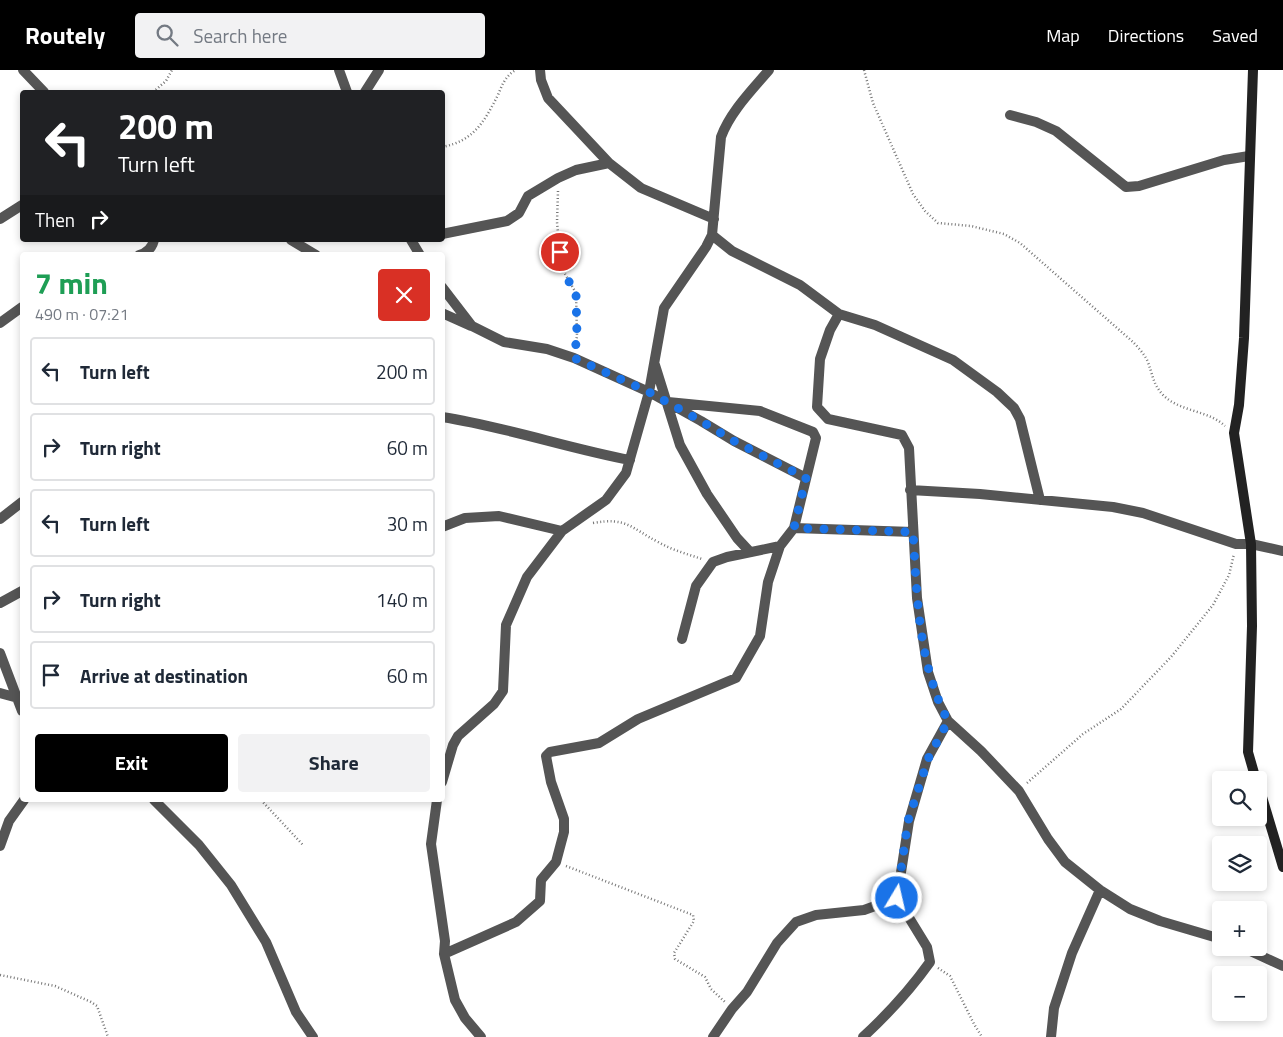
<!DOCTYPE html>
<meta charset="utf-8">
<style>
body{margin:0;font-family:"Titillium Web",sans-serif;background:#f2f2f3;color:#1f2937;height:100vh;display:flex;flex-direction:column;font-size:19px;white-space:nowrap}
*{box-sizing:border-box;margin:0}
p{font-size:16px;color:#747a83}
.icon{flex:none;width:28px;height:28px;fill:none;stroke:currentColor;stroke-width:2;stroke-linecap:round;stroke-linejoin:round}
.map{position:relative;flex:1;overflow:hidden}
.sheet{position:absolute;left:20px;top:182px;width:425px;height:550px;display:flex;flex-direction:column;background:#fff;border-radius:5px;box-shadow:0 2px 8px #0003}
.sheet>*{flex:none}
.guide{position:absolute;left:20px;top:20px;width:425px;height:152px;border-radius:5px;box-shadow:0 2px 8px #0003;background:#202124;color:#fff;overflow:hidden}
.controls{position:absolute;left:1212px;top:701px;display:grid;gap:10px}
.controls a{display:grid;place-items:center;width:55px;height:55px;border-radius:5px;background:#fff;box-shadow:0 2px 8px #0003;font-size:25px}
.pin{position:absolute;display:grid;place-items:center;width:42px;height:42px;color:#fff;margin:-21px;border:2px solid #fff;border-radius:50%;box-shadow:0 1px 5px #0007}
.me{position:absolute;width:55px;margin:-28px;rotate:9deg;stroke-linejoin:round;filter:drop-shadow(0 0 4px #0008)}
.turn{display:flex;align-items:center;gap:18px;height:105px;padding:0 15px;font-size:22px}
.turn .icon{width:65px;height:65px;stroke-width:2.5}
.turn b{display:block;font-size:35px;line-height:42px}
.then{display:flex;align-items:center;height:48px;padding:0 15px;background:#0003;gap:10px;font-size:19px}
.round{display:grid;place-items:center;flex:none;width:52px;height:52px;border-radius:5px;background:#f2f2f3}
.head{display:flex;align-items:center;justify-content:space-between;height:85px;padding:0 15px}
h1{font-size:30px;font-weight:700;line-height:38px;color:#1e9e55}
.action{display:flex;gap:10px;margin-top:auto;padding:10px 15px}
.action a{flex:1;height:58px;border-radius:5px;background:#000;color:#fff;font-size:20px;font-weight:700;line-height:58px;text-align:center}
.action a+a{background:#f2f2f3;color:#1f2937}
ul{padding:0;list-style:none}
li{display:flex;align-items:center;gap:15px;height:68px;margin:0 10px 8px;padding:0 5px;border:2px solid #e0e1e3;border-radius:5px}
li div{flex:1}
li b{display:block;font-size:19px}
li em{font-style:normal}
header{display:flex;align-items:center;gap:30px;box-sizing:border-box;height:70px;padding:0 25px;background:#000;color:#fff}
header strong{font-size:24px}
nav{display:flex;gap:28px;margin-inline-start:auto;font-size:18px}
.search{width:350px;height:45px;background:#f2f2f3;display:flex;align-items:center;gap:12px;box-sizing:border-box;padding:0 18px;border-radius:5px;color:#747a83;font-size:19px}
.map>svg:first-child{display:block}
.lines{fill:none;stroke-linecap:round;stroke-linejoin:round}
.path{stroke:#777;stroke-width:2.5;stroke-dasharray:1 2.5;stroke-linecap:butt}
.street{stroke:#555;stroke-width:10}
.secondary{stroke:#222;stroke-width:10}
.route{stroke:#1a73e8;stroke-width:9;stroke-dasharray:0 16.2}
</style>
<header>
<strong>Routely</strong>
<div class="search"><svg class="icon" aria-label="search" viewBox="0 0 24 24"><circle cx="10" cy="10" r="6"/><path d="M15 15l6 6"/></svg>Search here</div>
<nav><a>Map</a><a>Directions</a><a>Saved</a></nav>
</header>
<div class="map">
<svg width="1283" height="967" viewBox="0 0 1283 967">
<rect width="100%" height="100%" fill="#fff"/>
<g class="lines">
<path class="path" d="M864,0L873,33L913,124L925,141L938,153L971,156L1004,164L1020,173L1133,272C1138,277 1144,284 1147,290C1153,304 1152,313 1163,325C1180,342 1208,340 1225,356
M153,22L166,11L172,0
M442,77C474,71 484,52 498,25C502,15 506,5 516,0
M558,121L557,152L561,197L576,223L577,266L575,279
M593,453C627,447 631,458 658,472C672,480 687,484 702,489
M1027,713L1083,664L1121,639L1171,587L1213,535L1229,505L1234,484
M261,730L303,775
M566,796L693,845L694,851L674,883L675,889L705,907L711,919L725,932
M938,898L950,906L974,954L982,967
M0,905L55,916L91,932L97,936L108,967"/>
<path class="street" d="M23,0L44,22
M339,0L347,22
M540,0L541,10L548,28L609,93L641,118L714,149
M365,22L379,0
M1010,45L1036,52L1056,61L1126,117L1139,116L1224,90L1249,86
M0,149L22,135
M442,164L507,151L519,143L528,126L558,108L576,100L609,93
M712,165L732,181L800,215L839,244L875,255L953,290L997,322L1014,338L1020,349L1040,430
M291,170L316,185
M411,170L420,185
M139,185C147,183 152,178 154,170
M442,217L472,256L504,272L547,279L574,288L649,322L701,351L734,371L806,408
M442,243L471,256
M839,244L830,260L820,289L817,337L828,349L902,365L909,378L917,528L928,602L938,632L948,651L981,681L1019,721L1048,769L1065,792L1100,820L1130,839L1160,851L1221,869
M0,253L22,237
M655,295L680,375L707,424L737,468L750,482
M442,347C506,357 567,378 630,390
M910,420L980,424L1113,437L1143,443L1236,474H1251L1283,481
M0,449L22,432
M442,457L465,448L499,446L562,461
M794,458L913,462
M0,533L22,521
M682,569L696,516L713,492L727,487L780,476
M0,583L22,641
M0,623L18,628
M442,712L453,675L458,666L494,634L503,621L506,555L527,507L562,461L606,430L626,403L649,322L664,238L706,177L712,165L721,67C730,42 752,20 769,0
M154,730L199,775L231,815L266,872L296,942L313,967
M437,730L431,774L445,871L444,884
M0,776L9,751L24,730
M1244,878L1283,896
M481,967L465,948L455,930L444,884L516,852L540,831L541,810L556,792L564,762V749L551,712L546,686L550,682L599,673L638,649L736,608L760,566L768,512L780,476L794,458L816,368L813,362L760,341L668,332
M713,967L732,939L747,922L777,873L796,852L816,845L864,840L897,828
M863,967C888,944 910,920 930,892L927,877L897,828L909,751L927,689L948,651
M1051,967L1054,938L1072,883L1100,820"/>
<path class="secondary" d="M1253,0L1244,268L1239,335L1234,363L1251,474L1252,556L1248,682L1256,710
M1259,717L1283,797"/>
</g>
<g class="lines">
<path class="route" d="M560,182V197L576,223L577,266L574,288L649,322L701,351L734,371L806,408L794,458L913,462C917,525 918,593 948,651L928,689L908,751L897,828"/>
</g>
</svg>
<div class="controls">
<a><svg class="icon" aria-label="search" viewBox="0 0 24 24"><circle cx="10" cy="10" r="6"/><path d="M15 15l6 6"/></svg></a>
<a><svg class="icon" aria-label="layers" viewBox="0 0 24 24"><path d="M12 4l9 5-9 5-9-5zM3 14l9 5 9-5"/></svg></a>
<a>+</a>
<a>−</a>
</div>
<div class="pin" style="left:560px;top:182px;background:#d93025"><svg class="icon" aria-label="arrive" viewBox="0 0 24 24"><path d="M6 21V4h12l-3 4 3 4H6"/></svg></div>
<svg class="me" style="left:897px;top:828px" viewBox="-20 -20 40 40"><circle r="17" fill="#1a73e8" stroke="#fff" stroke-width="3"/><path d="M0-11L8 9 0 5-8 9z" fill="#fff"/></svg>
<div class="guide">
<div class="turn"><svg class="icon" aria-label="left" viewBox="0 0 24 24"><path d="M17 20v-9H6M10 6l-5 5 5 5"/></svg><div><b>200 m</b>Turn left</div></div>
<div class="then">Then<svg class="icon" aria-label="right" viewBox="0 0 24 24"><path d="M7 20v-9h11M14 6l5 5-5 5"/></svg></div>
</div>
<section class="sheet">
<div class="head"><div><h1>7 min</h1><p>490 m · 07:21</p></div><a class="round" style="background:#d93025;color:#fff"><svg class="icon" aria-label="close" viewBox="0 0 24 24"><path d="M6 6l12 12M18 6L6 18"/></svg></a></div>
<ul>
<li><svg class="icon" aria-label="left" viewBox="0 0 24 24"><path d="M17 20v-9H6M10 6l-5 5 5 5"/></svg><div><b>Turn left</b></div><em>200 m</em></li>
<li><svg class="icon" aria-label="right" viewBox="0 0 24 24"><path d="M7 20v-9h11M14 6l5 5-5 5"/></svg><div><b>Turn right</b></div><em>60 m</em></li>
<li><svg class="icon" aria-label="left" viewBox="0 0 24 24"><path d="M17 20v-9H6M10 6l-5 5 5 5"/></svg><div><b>Turn left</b></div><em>30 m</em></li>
<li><svg class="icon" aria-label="right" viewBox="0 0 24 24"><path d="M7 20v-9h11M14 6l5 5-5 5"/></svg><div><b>Turn right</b></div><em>140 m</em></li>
<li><svg class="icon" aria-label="arrive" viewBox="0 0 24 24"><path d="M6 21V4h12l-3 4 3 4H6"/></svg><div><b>Arrive at destination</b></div><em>60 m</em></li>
</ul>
<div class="action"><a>Exit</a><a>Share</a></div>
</section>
</div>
